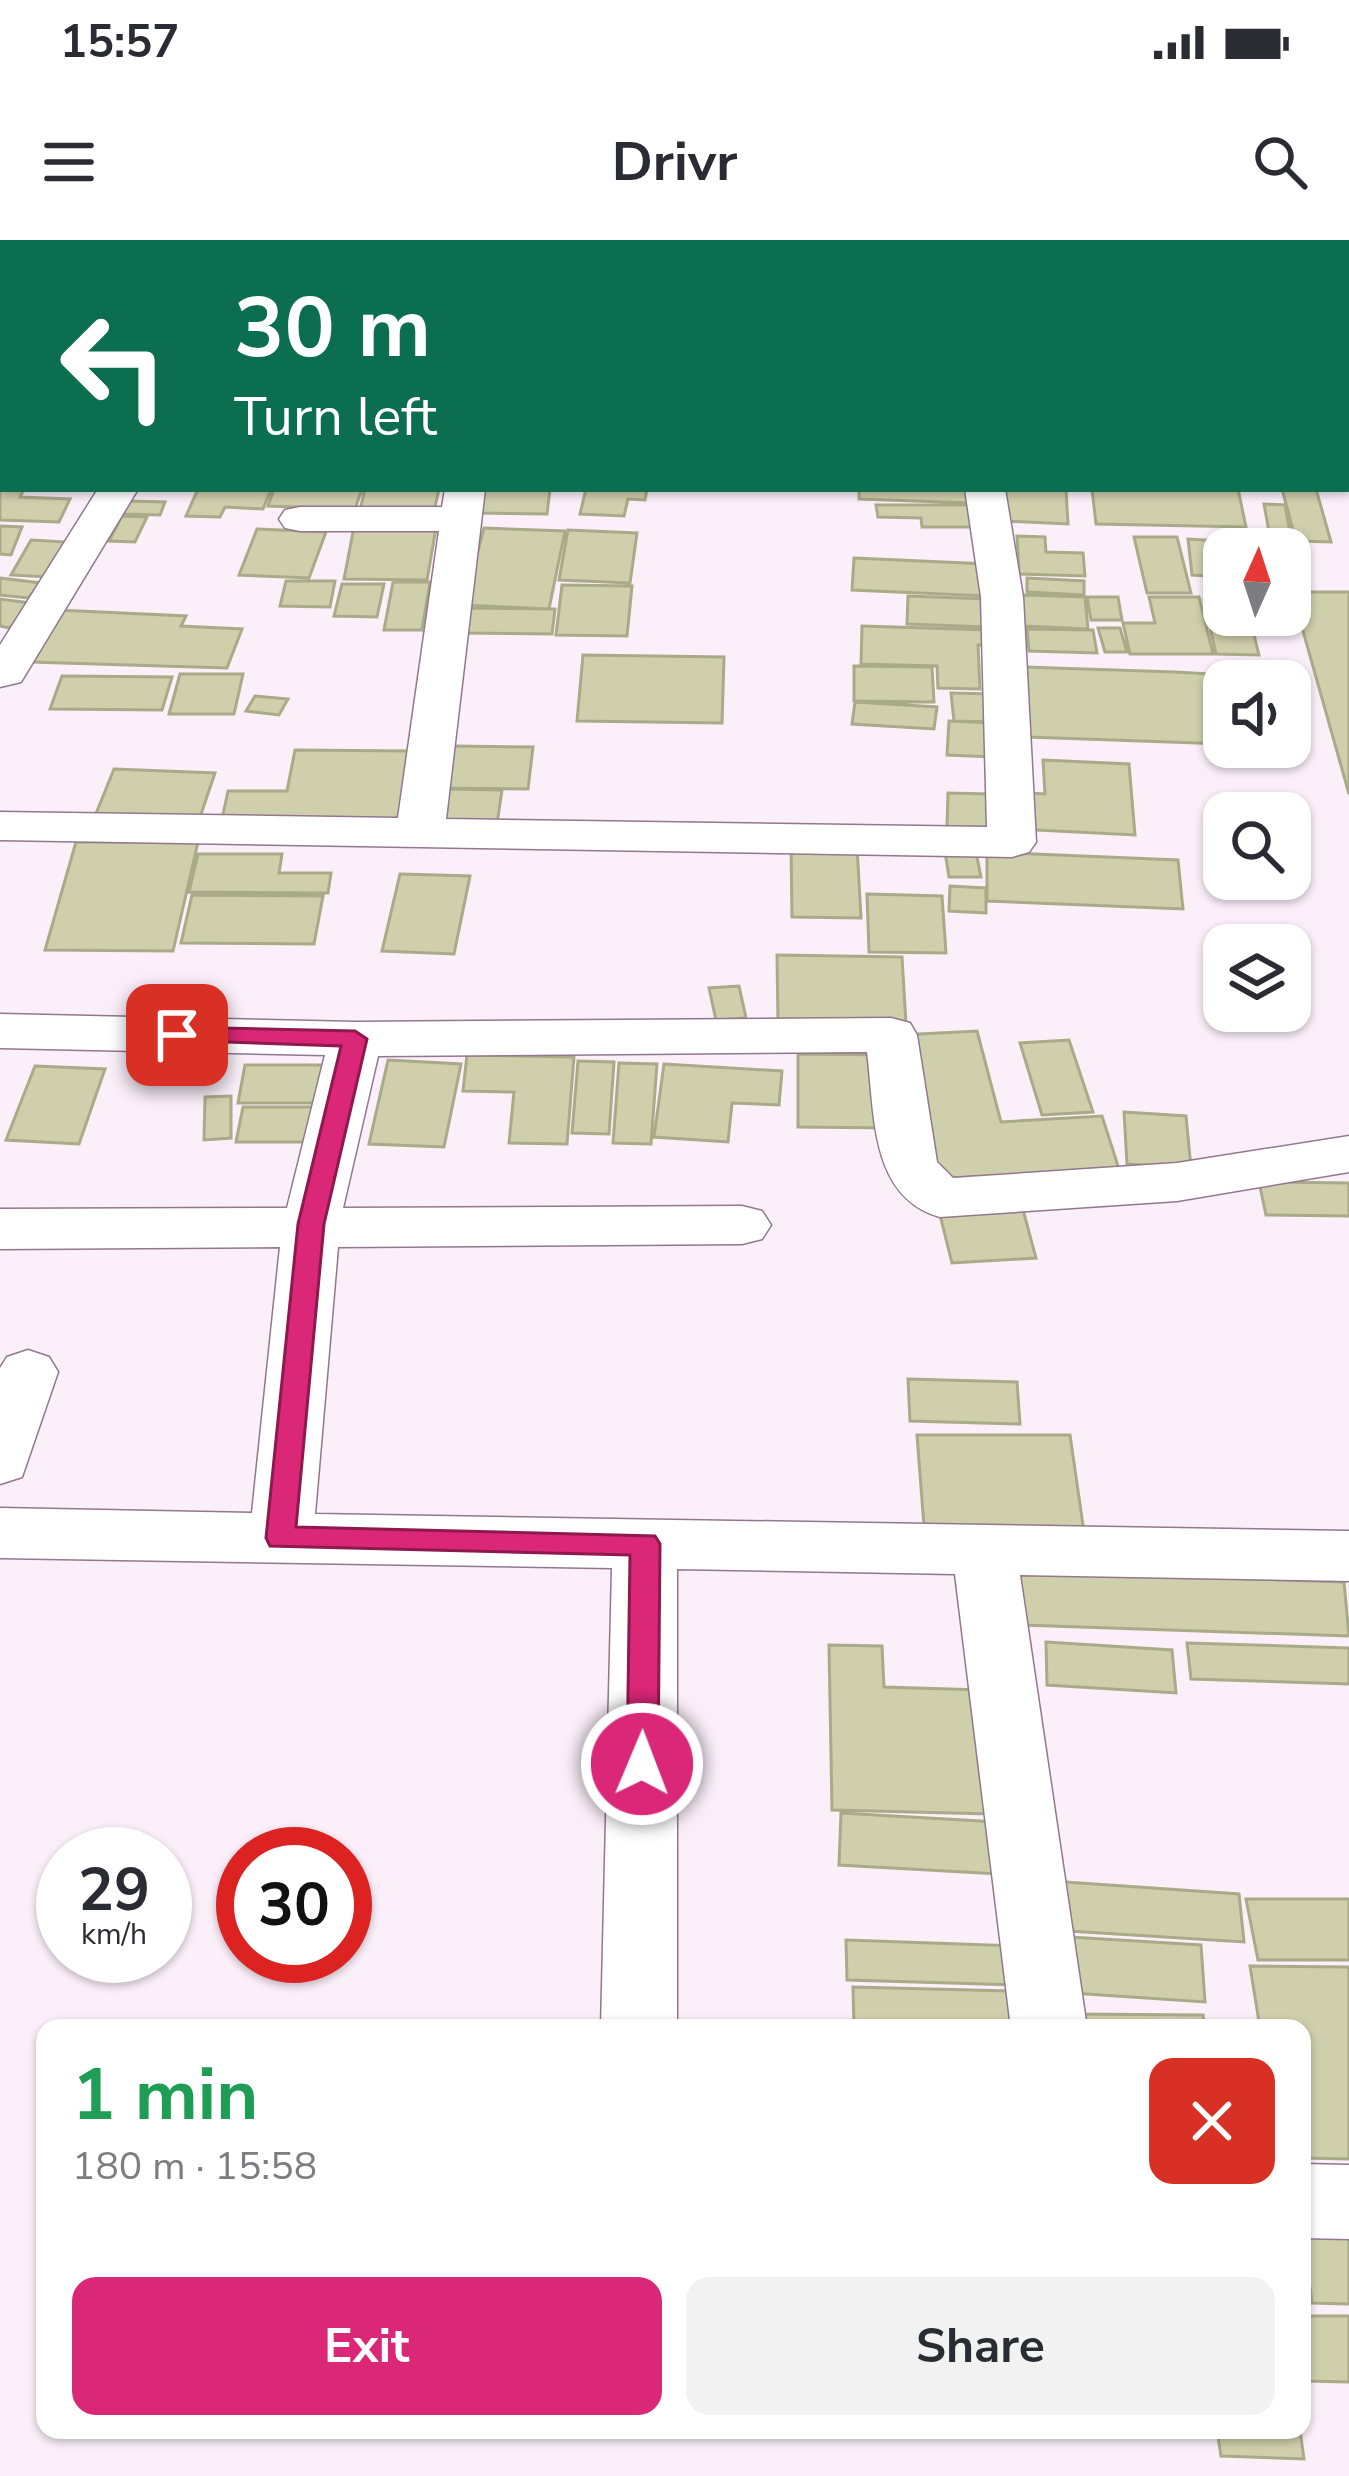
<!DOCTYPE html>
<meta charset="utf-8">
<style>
body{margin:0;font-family:"Nunito Sans",sans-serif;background:#f2f2f3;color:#2b2b33;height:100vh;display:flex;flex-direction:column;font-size:45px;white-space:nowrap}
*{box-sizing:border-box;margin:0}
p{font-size:39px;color:#7c7c81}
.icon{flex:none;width:66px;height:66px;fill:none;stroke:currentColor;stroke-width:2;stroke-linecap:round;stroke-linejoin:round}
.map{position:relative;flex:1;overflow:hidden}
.side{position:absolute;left:36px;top:1779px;width:1275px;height:420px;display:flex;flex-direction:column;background:#fff;border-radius:24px;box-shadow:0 3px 9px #0004}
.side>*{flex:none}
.top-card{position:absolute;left:0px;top:0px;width:1350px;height:252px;box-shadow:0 3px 9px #0004;background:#0b6e4f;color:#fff;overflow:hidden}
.needle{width:78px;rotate:3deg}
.controls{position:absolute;left:1203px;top:288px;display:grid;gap:24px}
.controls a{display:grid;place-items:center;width:108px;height:108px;border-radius:24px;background:#fff;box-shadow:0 3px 9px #0004;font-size:60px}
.speed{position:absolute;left:36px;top:1587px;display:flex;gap:24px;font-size:60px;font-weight:700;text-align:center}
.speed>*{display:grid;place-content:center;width:156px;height:156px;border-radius:50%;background:#fff;box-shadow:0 3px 9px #0004;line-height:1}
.speed small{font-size:30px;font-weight:400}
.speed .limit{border:18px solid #d22;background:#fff;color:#111}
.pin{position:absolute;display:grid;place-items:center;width:102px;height:102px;color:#fff;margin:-51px;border-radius:24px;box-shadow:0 6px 18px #0006}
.me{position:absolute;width:132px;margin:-66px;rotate:1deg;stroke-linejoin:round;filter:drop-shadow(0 0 9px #0008)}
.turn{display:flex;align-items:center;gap:42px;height:252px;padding:0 36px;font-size:54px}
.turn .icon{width:156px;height:156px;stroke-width:2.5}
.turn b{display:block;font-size:84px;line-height:102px}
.round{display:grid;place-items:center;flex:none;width:126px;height:126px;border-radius:24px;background:#f2f2f3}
.headline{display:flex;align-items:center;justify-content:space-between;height:204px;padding:0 36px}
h1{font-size:72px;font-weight:700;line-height:90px;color:#1e9e55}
.button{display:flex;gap:24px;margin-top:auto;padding:24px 36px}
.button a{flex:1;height:138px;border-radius:24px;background:#db2777;color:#fff;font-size:48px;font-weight:700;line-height:138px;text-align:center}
.button a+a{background:#f2f2f3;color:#2b2b33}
.status{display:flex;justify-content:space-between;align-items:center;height:84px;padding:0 60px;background:#fff;direction:ltr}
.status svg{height:33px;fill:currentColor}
header{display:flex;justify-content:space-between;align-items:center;height:156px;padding:0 36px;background:#fff;font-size:54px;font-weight:700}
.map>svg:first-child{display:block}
.building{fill:#cfcfac;stroke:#a9aa88;stroke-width:3}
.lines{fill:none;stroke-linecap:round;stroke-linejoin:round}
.service-casing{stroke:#92778e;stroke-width:3}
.minor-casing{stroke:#92778e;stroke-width:3}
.tertiary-casing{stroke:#92778e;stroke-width:3}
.service{fill:#fff;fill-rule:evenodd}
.minor{fill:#fff;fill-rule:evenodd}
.tertiary{fill:#fff;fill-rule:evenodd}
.route{fill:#db2777;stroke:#8e194d;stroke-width:3}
</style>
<div class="status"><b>15:57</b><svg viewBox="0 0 49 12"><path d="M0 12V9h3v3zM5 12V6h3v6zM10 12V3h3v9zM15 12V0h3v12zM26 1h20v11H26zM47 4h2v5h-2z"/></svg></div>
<header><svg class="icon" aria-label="menu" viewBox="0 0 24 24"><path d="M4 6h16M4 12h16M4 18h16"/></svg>Drivr<svg class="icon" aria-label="search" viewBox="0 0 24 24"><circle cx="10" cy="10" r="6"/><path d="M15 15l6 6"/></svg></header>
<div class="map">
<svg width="1349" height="2236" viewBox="0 0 1349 2236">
<rect width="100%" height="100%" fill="#fbeff9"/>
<path class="building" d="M0,232L3,249H24L20,257L70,259L59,282L0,280Z
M198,249H271L263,269L225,267L220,277L186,276Z
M274,249H362L355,269L268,266Z
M365,249H439L434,271L360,270Z
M482,249H550L547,274L478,273Z
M586,249H647L645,260L628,259L624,276L580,274Z
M859,249H970V263L859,259Z
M1027,249H1066L1068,284L1004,281V251Z
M1092,249H1238L1246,287L1096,284Z
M1282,249H1316L1331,302L1296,301Z
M129,261L165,262L160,275L123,274Z
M1264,264L1285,265L1291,298L1270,297Z
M876,265H972L975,287H922L921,278L878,277Z
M122,276L147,277L135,302L109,301Z
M0,286L22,287L11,315L0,314Z
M354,287L436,288L427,340L344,339Z
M484,288L565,291L549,369L464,365Z
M257,289L326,292L309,338L239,335Z
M568,290L637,293L630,343L559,340Z
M1017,296L1045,297L1046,312L1083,313L1085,336L1019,334Z
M1134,297H1177L1191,353H1147Z
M1188,299L1238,302V309H1224V337L1192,335Z
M31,300L66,302L47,337L11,335Z
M854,318L987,324V356L852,350Z
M0,338L41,343L28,358L0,355Z
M1027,338L1084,341V355L1027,352Z
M286,341H335L330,367L280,366Z
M393,342H430L422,390H384Z
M342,344H384L377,377L334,376Z
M562,345L632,346L627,396L556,395Z
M1292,352H1349V554Z
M1022,355L1085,357L1088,389L1024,386Z
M908,356L986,359V387L907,384Z
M1087,357H1118L1122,380H1091Z
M1149,357H1199L1213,414H1130L1123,383H1155Z
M0,359L30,363L10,388L0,386Z
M1204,360H1224V375H1249L1259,415L1216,414Z
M467,368L555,369L552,394L463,393Z
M57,370L186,376L181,386L242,389L227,428L31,422Z
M862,386L989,390L990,406L978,405L980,449L938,448L937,426L861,424Z
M1098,388H1120L1127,412H1105Z
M1027,389L1093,390L1097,413L1029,411Z
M583,415L724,417L722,483L577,481Z
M854,426L932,427L934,462L854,461Z
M1024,427L1175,432L1245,436L1246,441H1224V504L1028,497Z
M180,434H243L234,474H169Z
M62,436L172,437L162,470L50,469Z
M951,453L993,454L996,482L954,481Z
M255,456L288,459L279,475L246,471Z
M855,462L937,467L934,489L852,484Z
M949,481L994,483V517L947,515Z
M454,506L533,507L528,549L447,548Z
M295,510L408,511L403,584H221L228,551H287Z
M1043,520L1129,524L1135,595L1014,589L1013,552L1045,554Z
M114,529L215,533L197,586L93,581Z
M445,549L502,550L497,584L439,583Z
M948,553L989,554L990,589L947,587Z
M76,602H198L173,711L45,710Z
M791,605L857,606L861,678L792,677Z
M945,612H976L981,637H949Z
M987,612L1178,620L1183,669L987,661Z
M198,614H282L279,633H331L328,653L189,652Z
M400,634L470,636L454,714L382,711Z
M950,646L986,648V673L949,671Z
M867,654L942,656L946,713L869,712Z
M192,655L323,656L314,704L181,703Z
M777,715L902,717L906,784L778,783Z
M739,746L746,778L716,780L709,748Z
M977,791L1001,882L1102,876L1119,929L935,939L901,795Z
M1069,800L1093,872L1042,875L1020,803Z
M798,814L889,815L892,888L798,887Z
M467,815L574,817L567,904L509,903L514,852L463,851Z
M388,820L461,824L444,907L369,904Z
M578,821L614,822L609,894L572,893Z
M619,823L657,824L651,904L613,903Z
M664,824L782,831L779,865L732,863L728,902L654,897Z
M245,825H330L324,863H238Z
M35,826L105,829L79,904L6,900Z
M231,856V898L204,900L205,857Z
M243,867H329L324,902H236Z
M1124,872L1186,876L1191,928L1127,924Z
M1259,942L1349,943V976L1266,975Z
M1022,966L1036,1018L952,1023L939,971Z
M908,1139L1017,1142L1020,1184L910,1181Z
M917,1195H1070L1085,1299H925Z
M1018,1331L1344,1342L1349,1396L1022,1385Z
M1046,1402L1172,1410L1176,1453L1047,1445Z
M1187,1403L1349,1408V1444L1191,1439Z
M829,1405L882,1406L884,1447L982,1450L991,1574L832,1570Z
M841,1573L997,1582L998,1634L839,1625Z
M1051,1641L1239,1654L1244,1702L1053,1690Z
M1246,1659H1349V1720H1258Z
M1070,1697L1201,1705L1205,1762L1072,1753Z
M846,1700L1018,1706L1021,1745L847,1740Z
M1250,1726L1349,1727V1919L1302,1918V1788H1260Z
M853,1747L1009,1751L1011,1788H854Z
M1073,1774L1203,1775L1205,1788H1074Z
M1302,1986L1349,1987V2064L1312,2063Z
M1302,2076H1349V2142L1306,2141Z
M1217,2190H1300L1304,2219L1221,2216Z"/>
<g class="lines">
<defs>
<path id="service" d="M1347,219H1349V231H1347Z"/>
<path id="minor" d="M913,0H947L949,3H915Z
M1159,0H1193L1194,3H1160Z
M1285,0H1319L1320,3H1286Z
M1347,74H1349V100H1347Z
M0,115H3V137H0Z
M98,249H138L21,442L0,447V405Z
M445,249H485L446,579L987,587L981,357L965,249H1005L1023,357L1036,602L1029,612L1012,617L0,600V572L398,578L439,291H300L285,288L279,279L285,270L300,267H442Z
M0,774L355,782L891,778L910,783L917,795L937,922L953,938L1177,923L1349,896V932L1177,961L940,977C869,957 875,872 867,812L378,816L343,968L742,966L762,971L771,985L762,999L742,1004L338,1007L315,1274L1349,1291V1341L1020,1335L1087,1788H1011L955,1334L677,1329V1788H601L612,1328L0,1318V1268L252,1273L280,1007L0,1009V969L287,968L325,815L0,808Z
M28,1110L49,1117L58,1132L22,1237L0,1244V1128L7,1117Z
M1302,1924L1349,1925V1999L1302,1998Z"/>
<path id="tertiary" d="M1347,151H1349V177H1347Z"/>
</defs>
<use href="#service" class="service-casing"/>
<use href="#minor" class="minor-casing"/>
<use href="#tertiary" class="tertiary-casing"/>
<use href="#service" class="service"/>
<use href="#minor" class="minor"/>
<use href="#tertiary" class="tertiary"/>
</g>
<path class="route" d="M177,787L355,791L367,799L324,984L296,1287L655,1296L660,1304L658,1524L653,1534L642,1537L631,1534L627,1524L630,1315L270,1306L266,1298L298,984L341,806L169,800V789Z"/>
</svg>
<div class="controls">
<a><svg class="needle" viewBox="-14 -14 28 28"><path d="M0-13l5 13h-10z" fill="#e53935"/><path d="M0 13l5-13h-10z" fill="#7c7c81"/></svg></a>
<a><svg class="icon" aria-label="sound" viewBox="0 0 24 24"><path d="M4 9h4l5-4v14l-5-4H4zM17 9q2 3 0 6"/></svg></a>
<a><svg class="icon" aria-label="search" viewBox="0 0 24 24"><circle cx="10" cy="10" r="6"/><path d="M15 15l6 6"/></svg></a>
<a><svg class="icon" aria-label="layers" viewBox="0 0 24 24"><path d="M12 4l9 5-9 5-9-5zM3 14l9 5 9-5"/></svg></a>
</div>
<div class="speed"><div>29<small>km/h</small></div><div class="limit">30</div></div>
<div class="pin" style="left:177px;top:795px;background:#d93025"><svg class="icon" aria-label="arrive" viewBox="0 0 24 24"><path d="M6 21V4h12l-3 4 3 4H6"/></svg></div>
<svg class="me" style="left:642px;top:1524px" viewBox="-20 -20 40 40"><circle r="17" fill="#db2777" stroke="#fff" stroke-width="3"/><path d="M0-11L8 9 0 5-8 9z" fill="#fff"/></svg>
<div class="top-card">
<div class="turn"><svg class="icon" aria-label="left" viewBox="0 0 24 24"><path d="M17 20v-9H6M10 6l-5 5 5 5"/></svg><div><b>30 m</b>Turn left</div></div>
</div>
<section class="side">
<div class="headline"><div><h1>1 min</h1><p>180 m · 15:58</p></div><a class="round" style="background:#d93025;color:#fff"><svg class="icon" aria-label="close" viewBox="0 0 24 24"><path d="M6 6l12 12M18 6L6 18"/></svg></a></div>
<div class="button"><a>Exit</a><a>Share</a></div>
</section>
</div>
